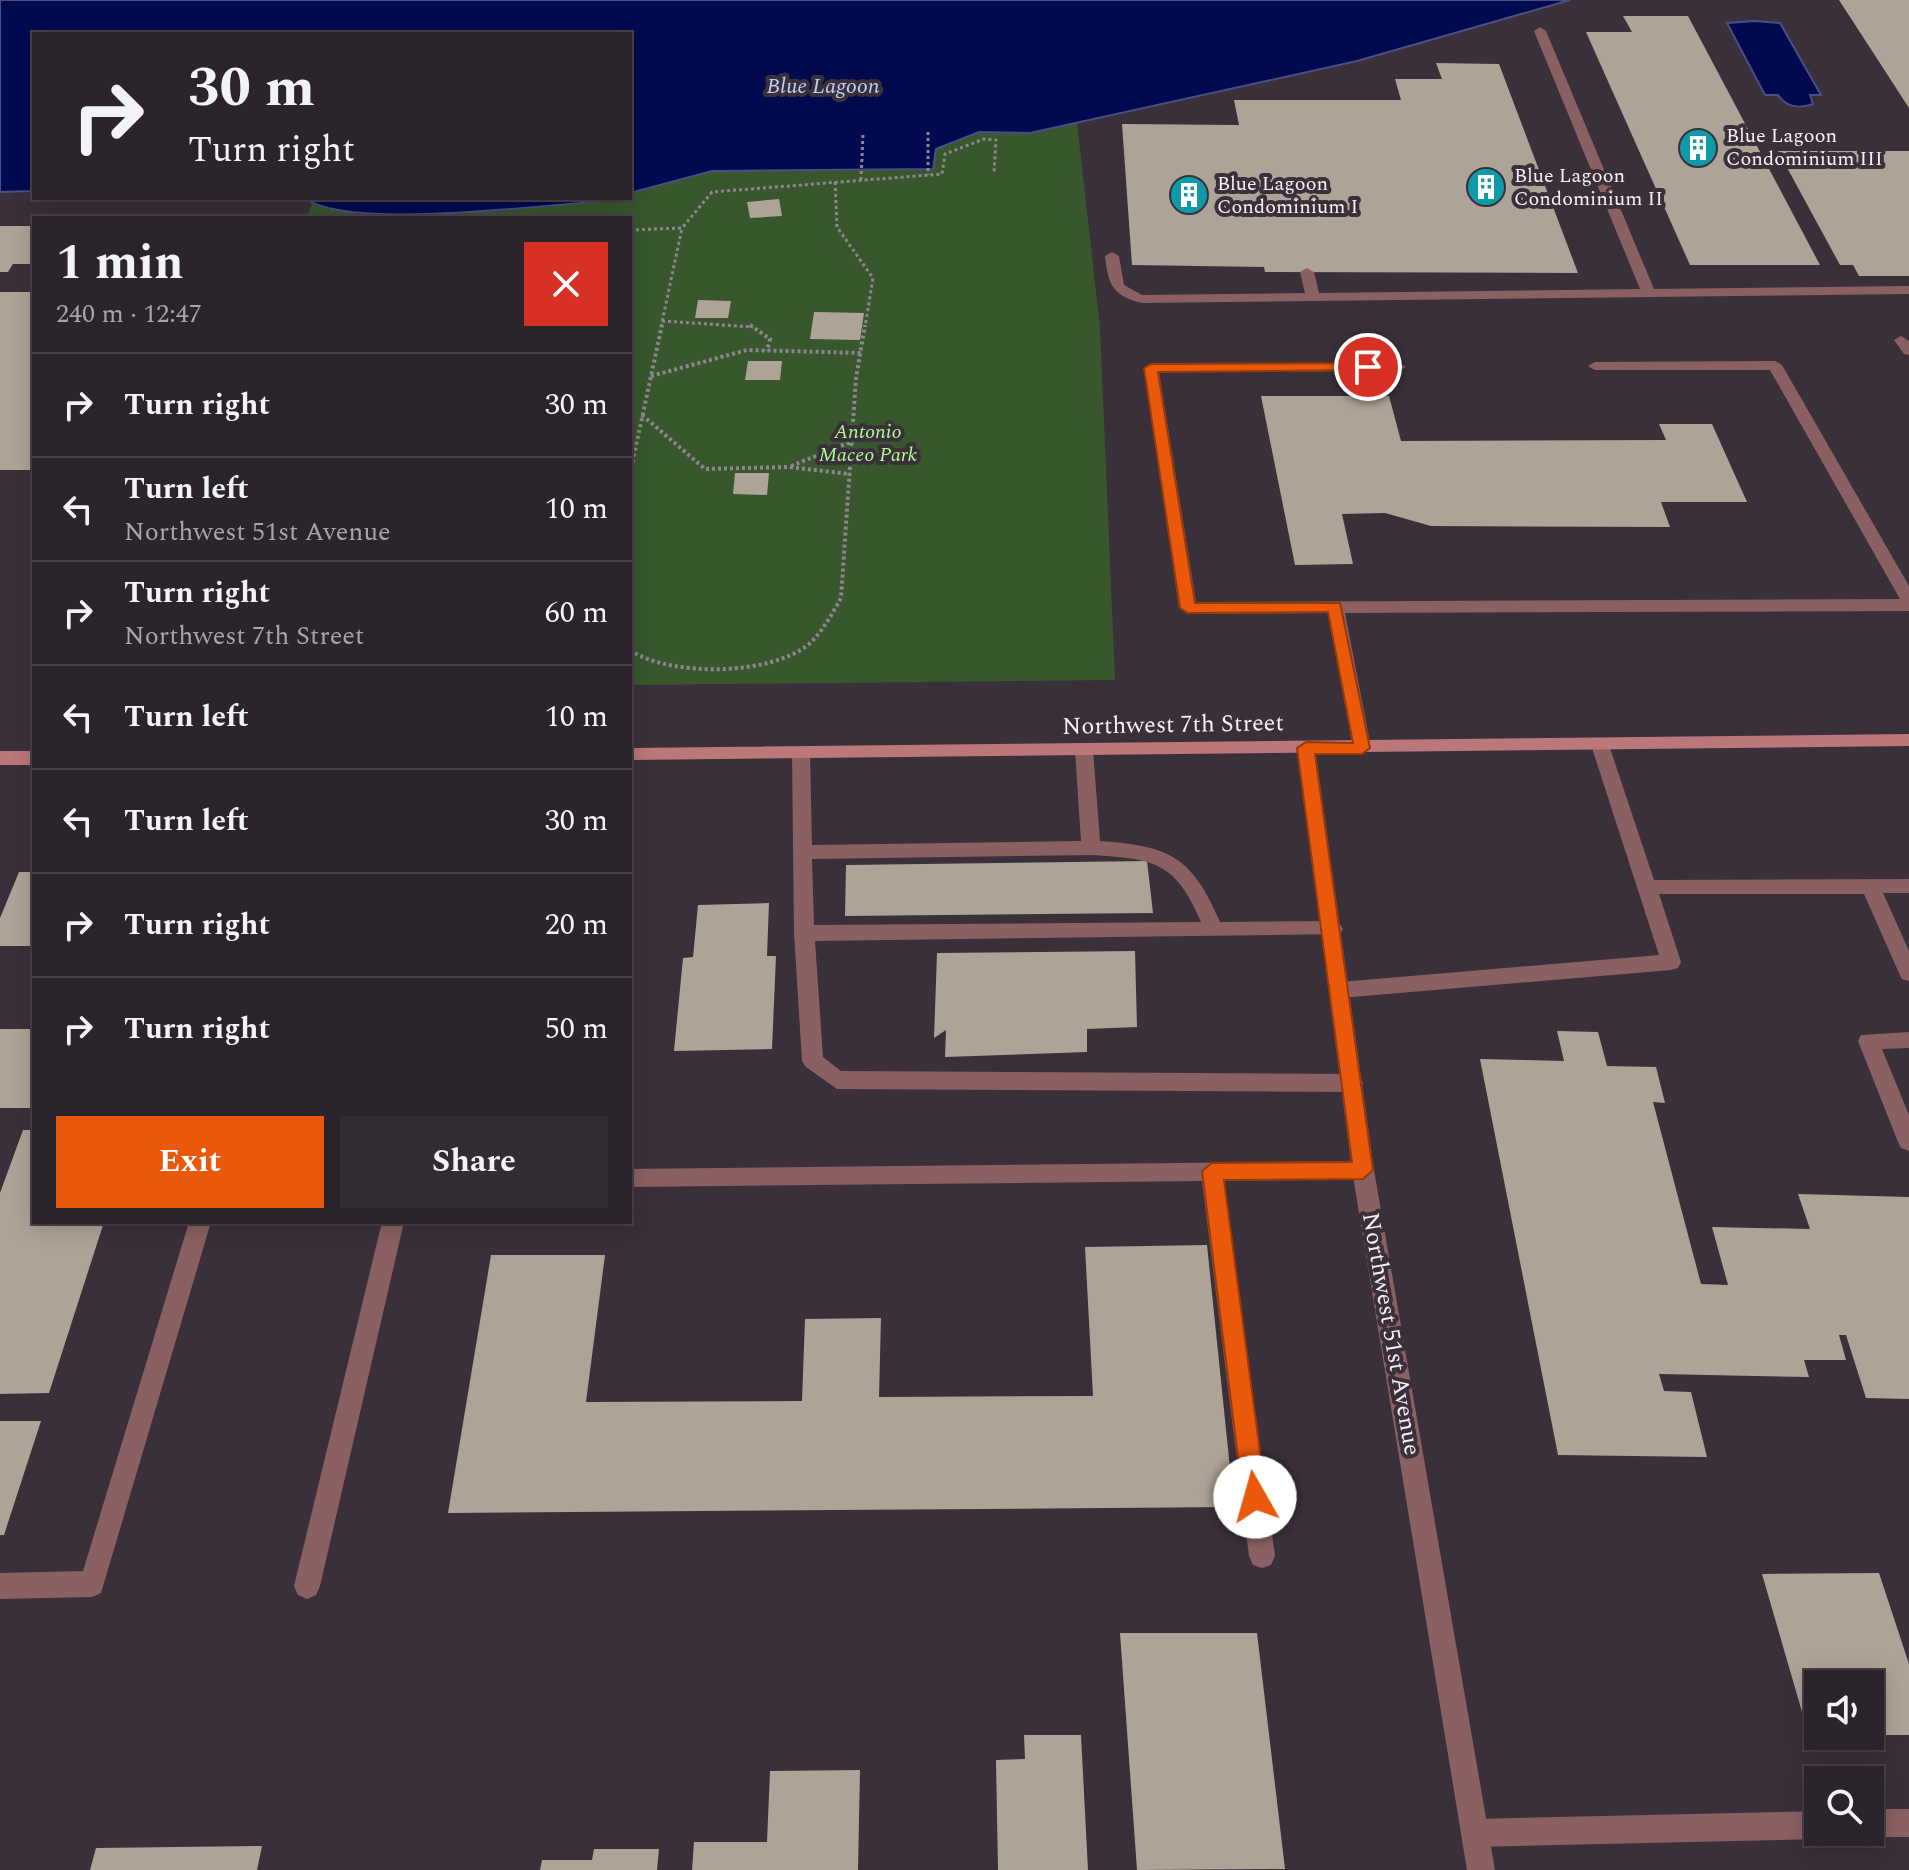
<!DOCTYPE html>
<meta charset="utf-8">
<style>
body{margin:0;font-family:Spectral,serif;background:#342c34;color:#f1f3f6;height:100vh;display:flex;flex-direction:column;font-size:30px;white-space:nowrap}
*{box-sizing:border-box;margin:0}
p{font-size:26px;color:#a6a4a9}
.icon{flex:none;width:44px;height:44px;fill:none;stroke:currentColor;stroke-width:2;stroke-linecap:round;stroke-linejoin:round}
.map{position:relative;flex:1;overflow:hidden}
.details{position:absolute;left:32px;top:216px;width:600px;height:1008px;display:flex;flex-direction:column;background:#2c242c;border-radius:0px;box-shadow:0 4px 20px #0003,0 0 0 2px #484148}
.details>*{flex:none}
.banner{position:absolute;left:32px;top:32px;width:600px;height:168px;border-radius:0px;box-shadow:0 4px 20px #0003,0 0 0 2px #484148;background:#2c242c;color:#f1f3f6;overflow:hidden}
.controls{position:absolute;left:1804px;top:1670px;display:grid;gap:16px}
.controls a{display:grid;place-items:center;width:80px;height:80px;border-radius:0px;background:#2c242c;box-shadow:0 4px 20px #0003,0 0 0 2px #484148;font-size:40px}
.pin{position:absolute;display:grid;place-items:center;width:68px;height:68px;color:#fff;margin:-34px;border:4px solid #fff;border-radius:50%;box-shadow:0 2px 8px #0007}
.me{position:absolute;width:88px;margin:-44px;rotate:353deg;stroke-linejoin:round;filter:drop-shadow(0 0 6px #0008)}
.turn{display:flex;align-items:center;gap:28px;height:168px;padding:0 24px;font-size:36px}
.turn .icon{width:104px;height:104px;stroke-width:2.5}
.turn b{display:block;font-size:56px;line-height:68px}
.round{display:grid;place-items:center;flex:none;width:84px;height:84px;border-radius:0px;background:#342c34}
.summary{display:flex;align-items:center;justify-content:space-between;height:136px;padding:0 24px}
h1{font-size:48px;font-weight:700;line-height:60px}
.primary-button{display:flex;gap:16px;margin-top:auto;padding:16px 24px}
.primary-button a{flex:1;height:92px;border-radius:0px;background:#ea580c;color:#fff;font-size:32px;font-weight:700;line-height:92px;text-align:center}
.primary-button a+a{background:#342c34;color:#f1f3f6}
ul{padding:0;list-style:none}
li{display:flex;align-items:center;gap:24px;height:104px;padding:0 24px;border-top:2px solid #484148}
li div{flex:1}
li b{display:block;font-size:30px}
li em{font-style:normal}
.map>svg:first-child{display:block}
.green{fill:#38572d}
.water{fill:#010a51;stroke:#4a4f82;stroke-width:2}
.building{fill:#aea397}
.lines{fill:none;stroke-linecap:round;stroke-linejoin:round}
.path-far1{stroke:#8e858e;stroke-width:3;stroke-dasharray:3 3;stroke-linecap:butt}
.path{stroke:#8e858e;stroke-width:4;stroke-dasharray:3 3;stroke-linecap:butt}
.service{fill:#8b6062;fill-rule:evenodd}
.minor{fill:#8b6062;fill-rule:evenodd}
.secondary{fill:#bb777a;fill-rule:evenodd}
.route{fill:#ea580c;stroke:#983908;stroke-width:2}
.labels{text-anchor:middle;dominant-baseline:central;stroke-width:8;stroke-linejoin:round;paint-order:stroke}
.far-poi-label{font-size:20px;fill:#f6eff6;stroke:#3a303a;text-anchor:start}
.far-park-label{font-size:20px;font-style:italic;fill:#b0fc94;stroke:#3a303a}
.far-water-label{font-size:22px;font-style:italic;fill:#bbcff9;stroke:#3a303a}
.street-label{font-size:24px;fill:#f6eff6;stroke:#3a303a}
</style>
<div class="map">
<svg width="1909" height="1870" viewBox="0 0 1909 1870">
<rect width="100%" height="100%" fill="#3a303a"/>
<path class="green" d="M1077,122L1100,328L1115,680L630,685V218H306L312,204L368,216L594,202L630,198V193L712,171L933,169L936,149L979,132L1030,133Z"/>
<path class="water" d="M0,0H1570L1357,61L1030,133L979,132L936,149L933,169L712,171L630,193V34H34V191L0,192Z
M1754,21L1780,23L1821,95H1810L1813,104C1799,109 1786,107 1778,95H1765L1727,23Z
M304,198H611L594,202C534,206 348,230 304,198Z"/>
<path class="building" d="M1839,0H1909V108Z
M1623,16H1688L1820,265H1690L1586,32H1632Z
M1436,63L1499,64L1578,273L1265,272L1264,267L1132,265L1122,124L1239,125L1234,100H1401L1395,79H1442Z
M1778,151H1909V276H1859L1853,265H1840Z
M779,199L782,216L750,218L747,202Z
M0,226H34V264H13L8,272H0Z
M0,292H34V470H0Z
M698,300L731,301L728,318H695Z
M814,312L864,313L860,340L810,339Z
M748,361H782L780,380H745Z
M1261,396H1389L1401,441L1666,440L1659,424H1712L1747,502H1661L1670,527L1431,526L1385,513L1342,514L1353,564L1295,565Z
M735,473H769L767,495L733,494Z
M1147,861L1153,913L845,916L846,865Z
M19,872H34V946H0V918Z
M769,903L767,956H776L772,1049L674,1051L683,958L693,957L698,905Z
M1135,951L1137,1027L1087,1029V1052L945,1057L946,1030L934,1038L937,953Z
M0,1029H34V1108H0Z
M1557,1031L1598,1032L1607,1066L1656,1067L1665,1103L1653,1102L1701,1284L1728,1285L1712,1227L1810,1229L1798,1194L1909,1197V1399L1866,1398L1846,1335H1839L1846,1360H1804L1809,1377L1659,1374L1664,1391L1691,1392L1707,1457L1558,1455L1480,1059L1564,1061Z
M23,1130H34V1222H104L49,1393L0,1394V1193Z
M1207,1245L1234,1507L448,1513L491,1255H605L586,1402L802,1401L805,1319L881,1318L879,1397L1093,1396L1085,1247Z
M0,1421H41L4,1535H0Z
M1879,1573L1909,1664V1735H1870V1684H1818V1736H1809L1762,1574Z
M1120,1633H1257L1285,1869L1137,1870Z
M1024,1735H1081L1088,1870H998L996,1760L1025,1759Z
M860,1770L858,1870H692L694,1842H767L770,1771Z
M262,1846L257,1870H90L96,1848Z
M594,1849H659L657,1870H540L542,1860H592Z"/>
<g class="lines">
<path class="path-far1" d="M928,132V175
M861,180L863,134
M835,182L837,227L873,278L865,327
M630,230L682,228L712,192L942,174L945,154L984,139L996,140L994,173
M662,321L753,327
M661,327L682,228"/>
<path class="path" d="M750,325L770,339L767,351
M651,376L747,350L862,353
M642,415L705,469L789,467L850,474
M791,466L853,441
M630,474L662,325
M630,650C669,677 771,676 809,644C823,631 832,614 841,598L856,378L865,325"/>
<path class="service" d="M1540,27L1546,31L1654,289L1909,286V294L1142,303C1113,296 1108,285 1105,256L1112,252L1119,256L1124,285L1142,295L1305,293L1300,272L1307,268L1314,272L1319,293L1640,289L1534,31Z
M1901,336L1909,341V355L1904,354L1894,340Z
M1775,361L1782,365L1909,586V611L1345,613L1371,748L1362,754L1353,748L1328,613L1188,614L1179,608L1144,368L1151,364L1399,363L1406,367L1399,371L1159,372L1196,602L1900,599L1770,370H1595L1588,366L1595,362Z
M1600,739L1609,745L1654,880L1909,879V893H1883L1909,951V981L1902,979L1899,973L1864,894H1659L1681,962L1678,968L1671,970L1340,998L1333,996L1330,990L1333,984L1340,982L1659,955L1591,745Z
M1084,744L1093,750L1100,841C1171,846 1192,857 1220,922L1333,921L1340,924L1343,929L1340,934L815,941L823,1057L841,1071L1352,1074L1360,1077L1363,1083L1360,1089L1352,1092L837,1089L806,1067L802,1061L794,933L792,753L794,748H808L810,753L812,845L1081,841L1075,750ZM1091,855C1154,859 1175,861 1201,922L814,925L812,859Z
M1909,1032V1048L1882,1049L1909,1115V1151L1901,1148L1898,1142L1858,1041L1861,1035Z
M1363,1161L1371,1163L1374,1170L1371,1177L1363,1179L1224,1181L1275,1556L1271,1565L1262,1568L1253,1565L1249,1556L1202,1181L630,1187V1169Z
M189,1222H211L101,1593L92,1597L0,1599V1573L83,1571Z
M382,1222H404L320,1586L316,1595L307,1599L298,1595L294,1586Z
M1870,1809H1909V1837H1870L1860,1833L1870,1832Z
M1818,1811V1832H1829L1818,1839L1475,1847L1465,1843L1461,1833L1465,1823L1475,1819Z"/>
<path class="minor" d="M1306,742L1315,748L1374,1170L1495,1870H1467L1352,1170L1297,748Z"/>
<path class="secondary" d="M1909,734V746L630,760V748Z
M0,751H34V765H0Z"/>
</g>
<path class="route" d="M1368,363L1373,364V370L1158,372L1195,603H1340L1370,748L1362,754H1315L1373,1170L1363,1179L1224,1180L1266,1497L1263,1504L1255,1507L1247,1504L1243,1497L1202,1171L1212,1163L1352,1162L1297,748L1306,742L1353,743L1328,612L1188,613L1180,608L1144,368L1151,364Z"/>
<defs>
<symbol id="building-disc" viewBox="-11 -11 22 22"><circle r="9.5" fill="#0f9aa8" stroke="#3a303a"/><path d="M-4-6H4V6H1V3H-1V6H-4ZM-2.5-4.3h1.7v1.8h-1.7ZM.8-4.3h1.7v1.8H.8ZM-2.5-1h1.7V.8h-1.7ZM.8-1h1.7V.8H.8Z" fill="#fff"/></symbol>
</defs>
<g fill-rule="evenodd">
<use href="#building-disc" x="1676" y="126" width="44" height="44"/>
<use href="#building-disc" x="1464" y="165" width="44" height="44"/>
<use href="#building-disc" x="1167" y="173" width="44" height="44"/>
</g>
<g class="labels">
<g class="far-poi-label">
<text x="1726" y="136">Blue Lagoon<tspan x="1726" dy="23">Condominium III</tspan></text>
<text x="1514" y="176">Blue Lagoon<tspan x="1514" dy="23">Condominium II</tspan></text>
<text x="1217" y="184">Blue Lagoon<tspan x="1217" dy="23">Condominium I</tspan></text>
</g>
<g class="far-park-label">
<text x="868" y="432">Antonio<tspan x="868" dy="23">Maceo Park</tspan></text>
</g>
<g class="far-water-label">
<text x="823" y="86">Blue Lagoon</text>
</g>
<g class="street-label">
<text transform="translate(1173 725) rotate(-1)">Northwest 7th Street</text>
<text transform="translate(1391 1334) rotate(80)">Northwest 51st Avenue</text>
</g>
</g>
</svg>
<div class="controls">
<a><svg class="icon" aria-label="sound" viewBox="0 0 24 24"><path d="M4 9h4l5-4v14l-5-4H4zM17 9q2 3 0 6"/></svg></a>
<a><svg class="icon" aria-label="search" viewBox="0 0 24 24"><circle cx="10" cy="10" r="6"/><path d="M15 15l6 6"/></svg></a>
</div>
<div class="pin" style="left:1368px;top:367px;background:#d93025"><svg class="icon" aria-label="arrive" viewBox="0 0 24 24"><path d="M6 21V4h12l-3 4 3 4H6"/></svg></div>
<svg class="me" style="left:1255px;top:1497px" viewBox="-20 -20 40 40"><circle r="19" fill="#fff"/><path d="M0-13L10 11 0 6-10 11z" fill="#ea580c"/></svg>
<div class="banner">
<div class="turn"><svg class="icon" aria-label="right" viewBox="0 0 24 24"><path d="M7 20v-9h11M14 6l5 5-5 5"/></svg><div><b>30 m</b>Turn right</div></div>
</div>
<section class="details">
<div class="summary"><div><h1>1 min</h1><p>240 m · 12:47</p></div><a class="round" style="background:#d93025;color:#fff"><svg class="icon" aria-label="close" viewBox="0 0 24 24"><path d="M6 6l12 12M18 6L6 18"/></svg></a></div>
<ul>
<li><svg class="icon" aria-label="right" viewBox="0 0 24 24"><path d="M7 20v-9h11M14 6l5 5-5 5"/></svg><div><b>Turn right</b></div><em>30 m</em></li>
<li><svg class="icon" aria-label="left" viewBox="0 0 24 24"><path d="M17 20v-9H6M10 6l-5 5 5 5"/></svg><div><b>Turn left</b><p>Northwest 51st Avenue</p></div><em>10 m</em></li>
<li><svg class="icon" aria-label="right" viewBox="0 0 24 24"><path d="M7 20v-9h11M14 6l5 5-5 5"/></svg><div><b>Turn right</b><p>Northwest 7th Street</p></div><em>60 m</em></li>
<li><svg class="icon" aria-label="left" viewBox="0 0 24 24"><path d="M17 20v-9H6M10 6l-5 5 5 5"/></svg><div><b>Turn left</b></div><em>10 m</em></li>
<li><svg class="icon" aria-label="left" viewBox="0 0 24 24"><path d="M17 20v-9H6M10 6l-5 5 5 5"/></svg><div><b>Turn left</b></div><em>30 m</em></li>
<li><svg class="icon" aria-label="right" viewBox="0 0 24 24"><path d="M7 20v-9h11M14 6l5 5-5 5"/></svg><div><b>Turn right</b></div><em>20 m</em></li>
<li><svg class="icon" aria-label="right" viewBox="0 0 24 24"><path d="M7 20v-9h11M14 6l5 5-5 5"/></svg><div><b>Turn right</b></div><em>50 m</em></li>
</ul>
<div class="primary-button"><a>Exit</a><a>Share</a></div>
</section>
</div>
